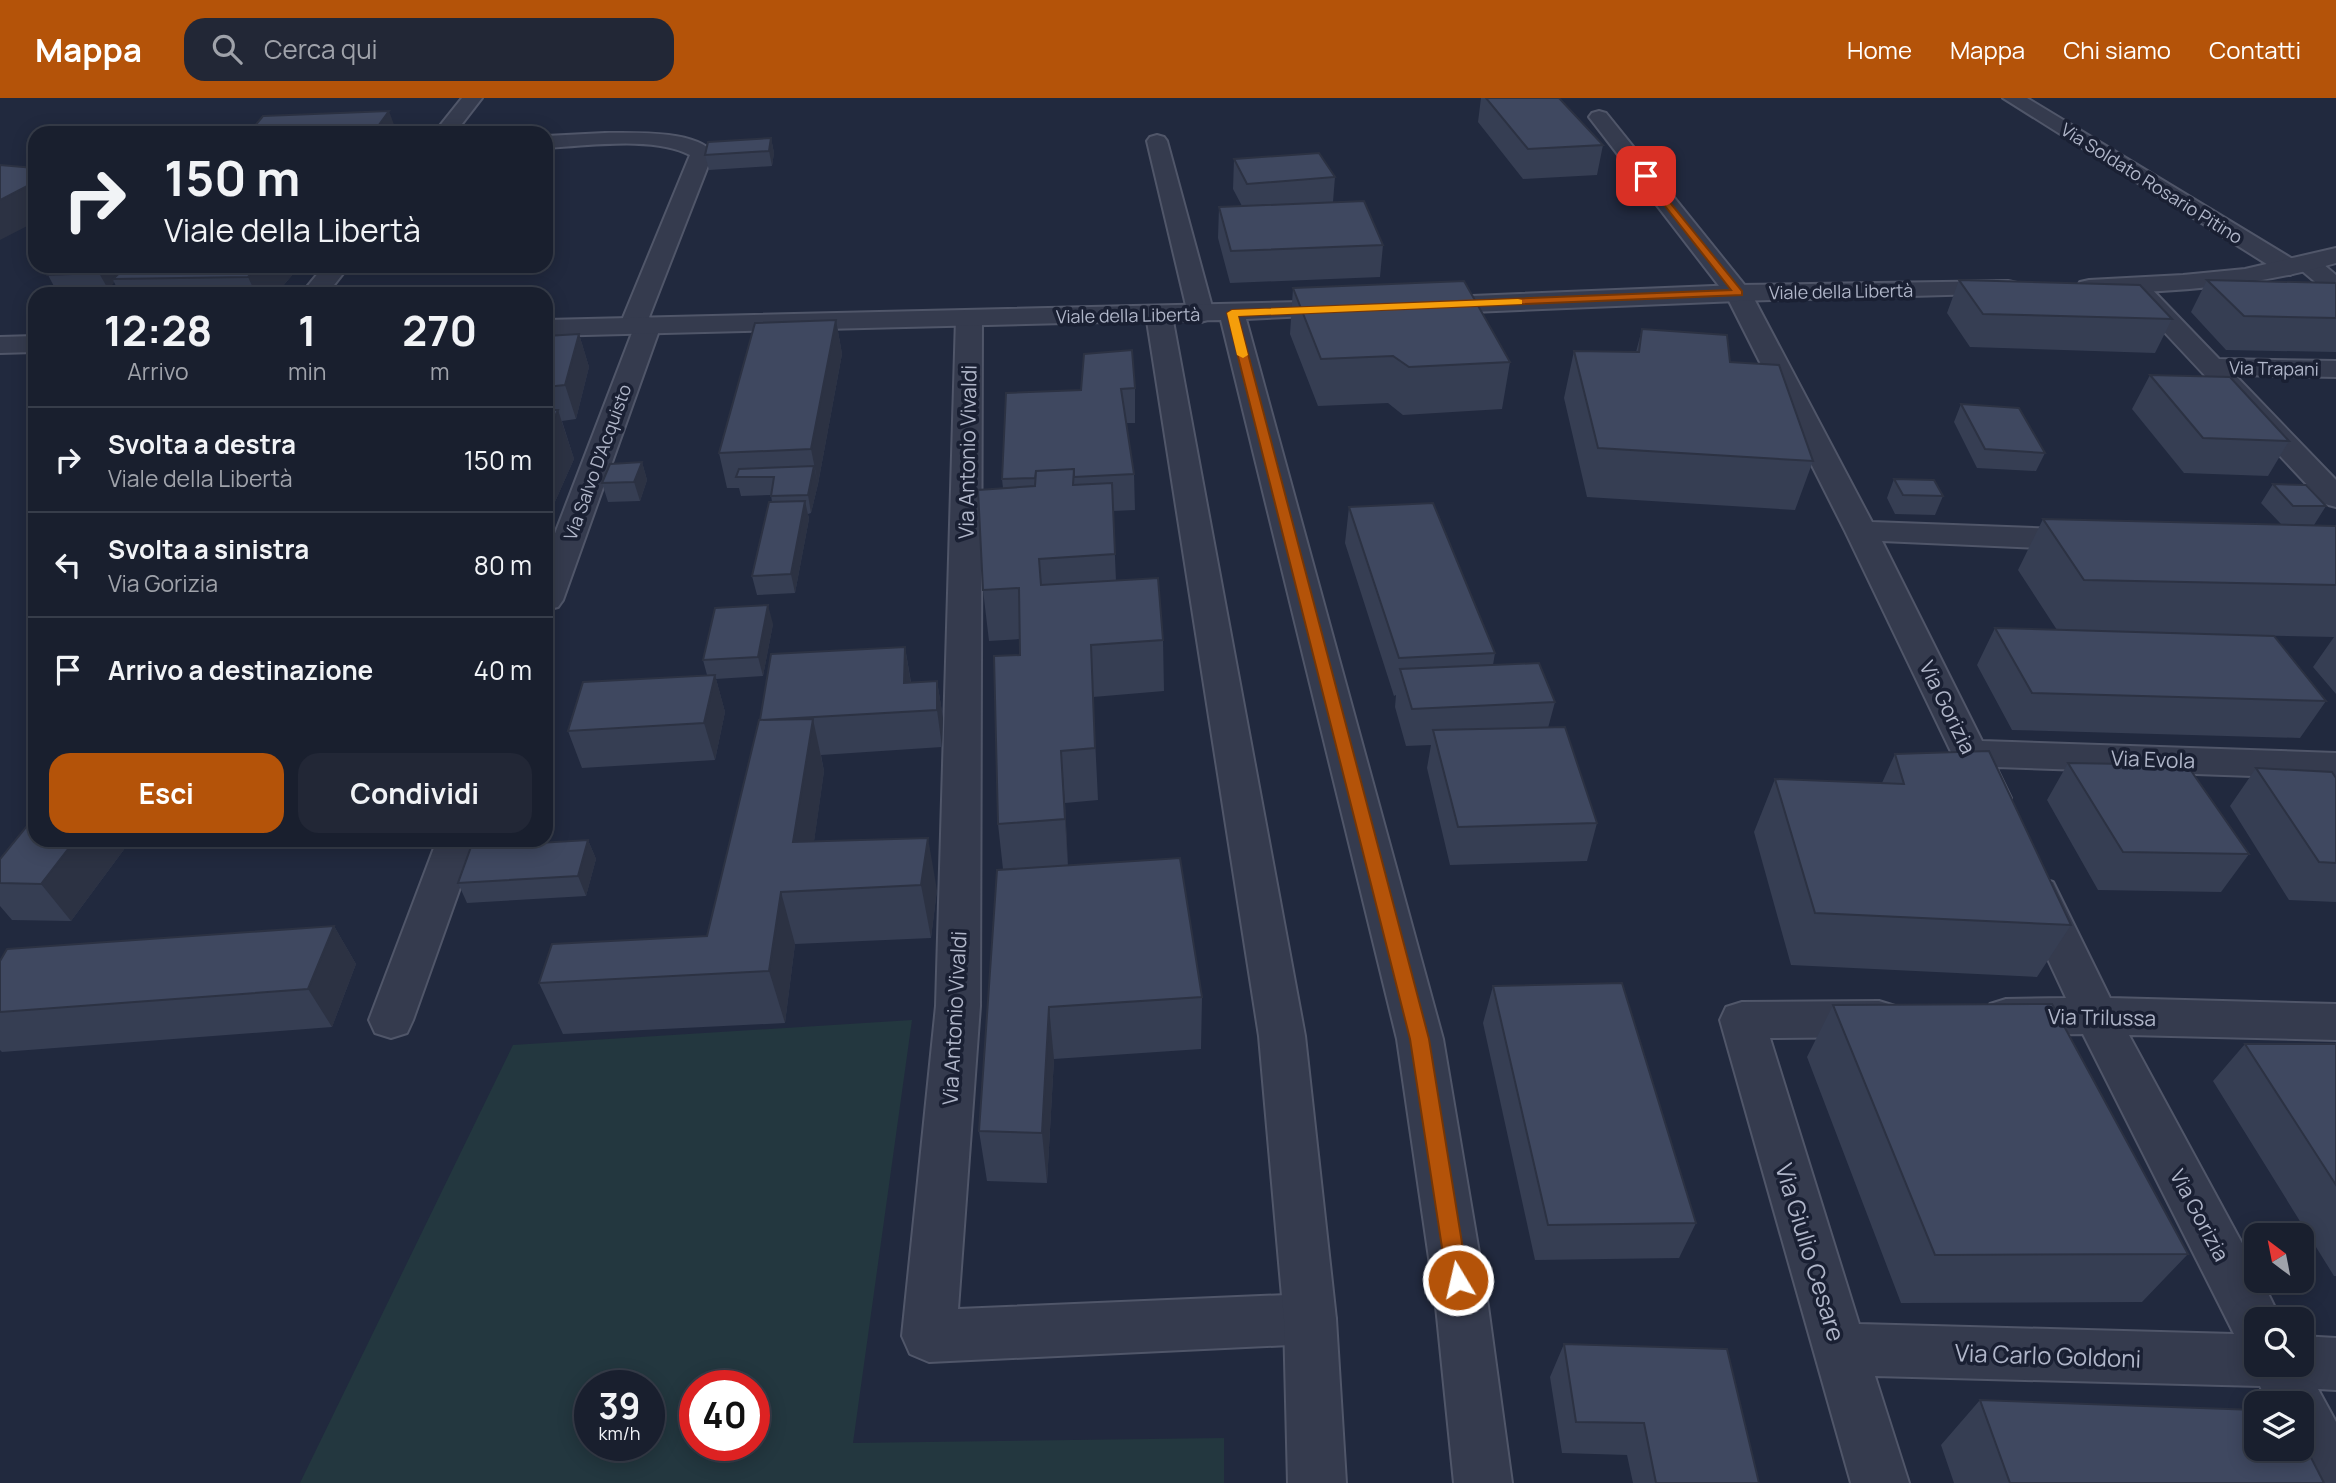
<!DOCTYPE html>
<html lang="it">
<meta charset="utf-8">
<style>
body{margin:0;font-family:Manrope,sans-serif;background:#222736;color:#f1f3f6;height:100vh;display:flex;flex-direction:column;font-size:26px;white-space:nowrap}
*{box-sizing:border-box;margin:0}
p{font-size:23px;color:#9fa2aa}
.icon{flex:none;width:38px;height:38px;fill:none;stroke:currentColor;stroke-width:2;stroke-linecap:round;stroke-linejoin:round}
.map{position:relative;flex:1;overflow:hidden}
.side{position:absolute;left:28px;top:189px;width:525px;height:560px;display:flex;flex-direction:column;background:#191f2e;border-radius:21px;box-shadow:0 4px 18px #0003,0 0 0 2px #373d4a}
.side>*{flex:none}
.guide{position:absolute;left:28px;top:28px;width:525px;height:147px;border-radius:21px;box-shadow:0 4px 18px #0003,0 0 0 2px #373d4a;background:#191f2e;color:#f1f3f6;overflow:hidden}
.needle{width:46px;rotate:328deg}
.buttons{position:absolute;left:2244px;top:1125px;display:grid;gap:14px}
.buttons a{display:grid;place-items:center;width:70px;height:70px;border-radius:14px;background:#191f2e;box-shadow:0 4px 18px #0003,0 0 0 2px #373d4a;font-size:35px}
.speed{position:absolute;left:574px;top:1272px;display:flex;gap:14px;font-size:35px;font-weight:700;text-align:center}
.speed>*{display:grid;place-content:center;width:91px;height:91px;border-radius:50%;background:#191f2e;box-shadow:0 4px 18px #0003,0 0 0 2px #373d4a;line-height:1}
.speed small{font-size:18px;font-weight:400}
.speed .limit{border:10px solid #d22;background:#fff;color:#111}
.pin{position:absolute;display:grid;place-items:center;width:60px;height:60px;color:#fff;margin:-30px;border-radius:14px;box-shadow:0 4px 10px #0006}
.me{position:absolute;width:77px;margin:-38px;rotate:351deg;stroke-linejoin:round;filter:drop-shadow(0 0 5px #0008)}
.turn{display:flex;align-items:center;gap:24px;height:147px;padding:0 21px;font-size:32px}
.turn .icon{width:91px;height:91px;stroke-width:2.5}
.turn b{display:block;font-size:49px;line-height:60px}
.eta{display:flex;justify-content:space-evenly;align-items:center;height:119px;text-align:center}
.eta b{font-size:42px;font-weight:700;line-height:49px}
.button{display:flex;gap:14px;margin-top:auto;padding:14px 21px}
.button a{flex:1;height:80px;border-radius:21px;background:#b45309;color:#fff;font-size:28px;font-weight:700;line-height:80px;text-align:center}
.button a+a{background:#222736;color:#f1f3f6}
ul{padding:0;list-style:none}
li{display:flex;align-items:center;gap:21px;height:105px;padding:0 21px;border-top:2px solid #373d4a}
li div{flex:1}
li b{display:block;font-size:26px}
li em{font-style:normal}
header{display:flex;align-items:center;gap:42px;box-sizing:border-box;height:98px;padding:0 35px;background:#b45309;color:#fff}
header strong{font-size:33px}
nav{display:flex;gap:38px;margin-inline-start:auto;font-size:24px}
.search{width:490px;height:63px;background:#222736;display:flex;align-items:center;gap:18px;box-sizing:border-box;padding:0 24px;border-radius:21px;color:#9fa2aa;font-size:26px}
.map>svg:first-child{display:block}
.green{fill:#23373f;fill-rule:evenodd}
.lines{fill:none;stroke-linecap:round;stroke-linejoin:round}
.service-casing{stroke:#505669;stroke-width:4}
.minor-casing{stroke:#505669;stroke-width:4}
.tertiary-casing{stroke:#505669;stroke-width:4}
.service{fill:#353b4e;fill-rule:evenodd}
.minor{fill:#353b4e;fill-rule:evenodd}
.tertiary{fill:#353b4e;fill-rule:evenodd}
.wall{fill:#363e53}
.shaded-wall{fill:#2c3243}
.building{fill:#3f4860;stroke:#2c3243;stroke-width:2}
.route{fill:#b45309;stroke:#753606;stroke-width:2}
.slow{fill:#f59e0b}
.labels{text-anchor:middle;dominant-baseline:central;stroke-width:7;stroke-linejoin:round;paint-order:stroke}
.far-street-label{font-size:18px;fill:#b0b6c9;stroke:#1a2033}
.street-label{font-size:21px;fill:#b0b6c9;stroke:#1a2033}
.near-street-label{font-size:24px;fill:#b0b6c9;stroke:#1a2033}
</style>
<header>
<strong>Mappa</strong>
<div class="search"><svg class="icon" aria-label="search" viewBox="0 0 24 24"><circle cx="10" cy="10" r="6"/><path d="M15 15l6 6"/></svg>Cerca qui</div>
<nav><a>Home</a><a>Mappa</a><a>Chi siamo</a><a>Contatti</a></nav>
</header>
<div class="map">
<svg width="2336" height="1385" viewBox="0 0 2336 1385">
<rect width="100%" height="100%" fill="#21293e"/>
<path class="green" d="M912,922L853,1345L1224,1340V1385H300L513,947ZM590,1288H649V1348H590ZM695,1288H754V1348H695Z"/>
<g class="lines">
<defs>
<path id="service" d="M605,35C631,35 696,32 713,55L646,227L642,232L633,235L624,232L620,227L690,57C653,38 588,48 546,50V38Z"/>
<path id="minor" d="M462,0H482L455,35H434Z
M2003,0H2027L2296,163L2307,158L2316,160L2336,177V196L2327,194L2301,172L2290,177L2281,175Z
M1599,13L1606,15L1751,195L1872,424L2086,432L2097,435L2102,442L2097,449L2086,452L1882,443L1982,643L2336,655V681L1996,669L2011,700L2006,710L1992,714L1978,710L1845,433L1726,197L1589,19L1592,15Z
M1157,37L1164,39L1167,43L1214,216L1210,221L1201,224L1192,221L1188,216L1147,43L1150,39Z
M324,168H349L327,196H301Z
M2135,181L2144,183L2219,261L2336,263V279L2235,277L2336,382V409L2325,406L2126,193L2123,188L2126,183Z
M969,212L978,215L982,220L980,908L958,1211L1310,1196L1329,1203L1336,1221L1329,1239L1310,1246L929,1264L910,1256L902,1238L936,908L956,220L960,215Z
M648,219L657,222L661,227L563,502L558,509L546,512V459L635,227L639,222Z
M437,742H477L413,922L407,935L391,940L375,935L369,922Z
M2038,780L2053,784L2110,900L2336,906V942L2129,937L2256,1171V1183H2262L2281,1222H2256V1267H2301V1238L2336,1240V1292L2318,1291L2336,1324V1385H2306L2290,1351H2301V1306H2268L2260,1288L1875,1278L1909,1385H1851L1720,922L1726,909L1742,904L1879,903L1895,908L1901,921L1895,934L1879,939L1770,940L1859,1226L2234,1236L2083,936L2006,937L1990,932L1984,919L1990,906L2006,901L2066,900L2017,795L2023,784Z"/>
<path id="tertiary" d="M2336,150V165C2255,189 2173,194 2089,196L2080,194L2077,189L2080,184L2089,182L2183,177L2245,171Z
M2008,183L2017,185L2020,190L2017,195L1738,203L1424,216L1415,213L1411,208L1415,203L1424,200L1738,187Z
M1343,203L1352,206L1356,211L1352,216L1246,221L1443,941L1488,1208L1512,1385H1454L1436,1208L1397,941L1221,222L1173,223L1305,938L1336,1221L1346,1385H1288L1284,1221L1259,938L1147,223L546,238V222Z
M35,238V254L0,255V239Z"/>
</defs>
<use href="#service" class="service-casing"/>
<use href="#minor" class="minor-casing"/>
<use href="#tertiary" class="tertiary-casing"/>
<use href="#service" class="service"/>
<use href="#minor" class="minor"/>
<use href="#tertiary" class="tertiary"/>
</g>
<path class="wall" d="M1481,0H1559L1603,47L1597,77L1523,81L1478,24Z
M771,40L774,55L772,68L709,72L705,57Z
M1234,61L1335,79L1333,104L1383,147L1380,179L1230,185L1218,140L1219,109L1242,108L1233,91Z
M56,168H124L125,170L127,168H300L276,196H120L114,184L108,191L57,194L48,177Z
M1959,182L2172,221L2155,255L1970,249L1947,215Z
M2207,182L2336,185V254L2226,252L2191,214Z
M1293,190L1510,264L1502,311L1403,317L1388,305L1318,308L1290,236Z
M836,222L842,256L818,386L811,415L808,416L809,421L795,495L757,497L752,478L772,404L771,397L741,398L739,390H727L719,355Z
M1642,231L1730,264L1813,363L1795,412L1587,399L1564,300L1574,253L1636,254Z
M579,236L589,269L576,321L562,323L574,361L546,424V238Z
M2150,277L2289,343L2268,378L2184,375L2132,311Z
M1135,290V325H1126L1134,376L1135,412L1113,413L1116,483L1163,542L1164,593L1093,599L1098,702L1065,705L1068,767L1202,899L1201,951L1054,961L1047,1085L987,1083L979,1033L1003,771L998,726L1020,557V541L989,543L983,492L1003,390L1002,381L1006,295Z
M1961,306L2045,355L2036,373L1977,370L1954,324Z
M642,364L647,382L640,403L608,404L602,385Z
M1894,381L1943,398L1935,417L1895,416L1887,400Z
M2273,386L2326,408L2314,427L2281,426L2261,405Z
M1349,409L1495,555L1493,567L1555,604L1548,630L1597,725L1587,763L1450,767L1427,670L1431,647L1406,648L1395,609L1396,597L1394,598L1345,445Z
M2043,421L2336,428V596L2313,569L2334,539L2238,537L2326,603L2300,640L2012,632L1977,567L1995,530L2057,532L2018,472Z
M773,526L763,578L716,581L725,614L715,662L582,670L568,633L707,577L703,562Z
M905,549L911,584L937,583L943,620L942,649L821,657L824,673L814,743L937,792L931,840L795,846L785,925L563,936L539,885L707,838L759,622Z
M1895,656L2071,827L2037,879L1791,867L1754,734L1775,681L1882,685Z
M2068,665L2249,756L2221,794L2098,792L2047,702Z
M2256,670L2336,680V804L2289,802L2230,708Z
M35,742H131L71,823L12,822L0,808V761Z
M588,742L596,761L586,798L467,805L458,785Z
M334,828L356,866L332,929L2,954L0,952V863Z
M1493,888L1696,1125L1679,1160L1535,1162L1483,925Z
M1833,907L2188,1156L2142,1204L1901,1205L1807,959Z
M2245,946H2336V1178H2334L2213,983Z
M1564,1246L1759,1385H1633L1627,1357L1562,1355L1550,1279Z
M1980,1302L2324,1385H1954L1941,1347Z"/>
<path class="shaded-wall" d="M389,13L397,35H373Z
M771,40L774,55L772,68L769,53Z
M35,84V124L0,142V102Z
M105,168H124L126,172L113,181L114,185L108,191L99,175Z
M258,168H300L276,196H256L248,179Z
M836,222L842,256L818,386L811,351Z
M579,236L589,269L576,321L565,287Z
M558,312L574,361L546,424V338Z
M642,364L647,382L640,403L634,384Z
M814,368L818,386L811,415L808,397Z
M805,403L809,421L795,495L791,476Z
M768,507L773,526L763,578L758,559Z
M905,549L911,586L904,585Z
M715,577L725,614L715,662L704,625Z
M937,583L943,620L942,649L937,612Z
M813,621L824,673L807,793L793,744Z
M1061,653L1065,705L1068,773L1065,721Z
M928,740L937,792L931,840L921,787Z
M75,742H131L71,823L41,786Z
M588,742L596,761L586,798L578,778Z
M781,794L795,846L785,925L769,873Z
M334,828L356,866L332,929L308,891Z
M1049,909L1054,961L1047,1085L1042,1035Z"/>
<path class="building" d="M1486,0H1559L1603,47L1528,51Z
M389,13L373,35H249L263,18Z
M771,40L769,53L705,57L708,44Z
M1319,55L1335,79L1247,86L1234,61Z
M0,67L35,70V84L0,102Z
M1364,103L1383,147L1231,153L1219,109Z
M56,168H105L99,175L48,177Z
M127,168H258L248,179L113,181Z
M1959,182L2140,187L2172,221L1983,216Z
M2207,182L2336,185V220L2244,218Z
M1464,183L1510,264L1409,269L1393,258L1321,261L1293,190Z
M836,222L811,351L719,355L755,225Z
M1642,231L1727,237L1730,264L1779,267L1813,363L1598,350L1574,253L1639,254Z
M579,236L565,287L546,289V238Z
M1132,252L1135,290L1121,291L1134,376L1074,379V371L1036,373L1035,380L1002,381L1006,295L1081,292L1084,256Z
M2150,277L2230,279L2289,343L2203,340Z
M1961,306L2019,310L2045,355L1985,351Z
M546,312H558L546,338Z
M642,364L634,384L602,385L610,366Z
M814,368L808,397L771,398L774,379H736L739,371Z
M1074,371L1073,387L1112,385L1115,456L1039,461L1041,487L1158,480L1163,542L1091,547L1095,650L1061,653L1065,721L998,726L994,558L1020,557L1019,490L983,492L978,392L1035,388L1036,373Z
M1894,381L1934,382L1943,398L1903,397Z
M2273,386L2306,387L2326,408H2293Z
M805,403L791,476L752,478L769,404Z
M1433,405L1495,555L1399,560L1349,409Z
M2043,421L2336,428V487L2084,482Z
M768,507L758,559L703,562L715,510Z
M1995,530L2274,538L2326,603L2032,595Z
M905,549L904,585L937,583V612L760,622L771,556Z
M1539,565L1555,604L1412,611L1400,571Z
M715,577L704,625L568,633L583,584Z
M813,621L793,744L928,740L921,787L781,794L769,873L539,885L552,846L707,838L759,622Z
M1565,629L1597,725L1458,729L1433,632Z
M1989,653L2071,827L1815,815L1775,681L1904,686L1895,656Z
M2068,665L2187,667L2249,756L2123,754Z
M2256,670L2332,674L2336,680V765L2319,764Z
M35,718V742H75L41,786L0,785V761Z
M588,742L578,778L458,785L471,749Z
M1180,760L1202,899L1049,909L1042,1035L979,1033L997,772Z
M334,828L308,891L0,914V863L7,851Z
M1622,885L1696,1125L1548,1127L1493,888Z
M2052,906L2188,1156L1935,1157L1833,907Z
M2245,946H2336V1087Z
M1564,1246L1727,1251L1759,1385H1656L1644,1325L1576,1324Z
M1980,1302L2256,1312V1351H2301V1340L2324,1385H2010Z"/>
<path class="route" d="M1646,75L1742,193V197L1238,218L1429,941L1468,1182L1465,1189L1458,1192L1450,1189L1447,1182L1410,941L1227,215L1232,212L1731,192L1643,80V76Z"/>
<path class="slow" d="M1518,201L1522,202V206L1238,218L1248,257L1243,260L1237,257L1227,215L1232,212Z"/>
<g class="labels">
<g class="far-street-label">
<text transform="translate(2152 85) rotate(32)">Via Soldato Rosario Pitino</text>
<text transform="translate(1841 193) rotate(-1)">Viale della Libertà</text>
<text transform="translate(1128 217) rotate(-1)">Viale della Libertà</text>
<text transform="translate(2274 270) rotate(1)">Via Trapani</text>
<text transform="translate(597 364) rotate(-70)">Via Salvo D'Acquisto</text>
</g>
<g class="street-label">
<text transform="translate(967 354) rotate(-89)">Via Antonio Vivaldi</text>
<text transform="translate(1948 609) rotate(64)">Via Gorizia</text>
<text transform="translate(2153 661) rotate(2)">Via Evola</text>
<text transform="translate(2102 919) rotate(1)">Via Trilussa</text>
<text transform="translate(954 920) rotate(-87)">Via Antonio Vivaldi</text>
<text transform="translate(2200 1117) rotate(62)">Via Gorizia</text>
</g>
<g class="near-street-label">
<text transform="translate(1811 1154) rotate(73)">Via Giulio Cesare</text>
<text transform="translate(2048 1257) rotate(2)">Via Carlo Goldoni</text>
</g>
</g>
</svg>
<div class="buttons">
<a><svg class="needle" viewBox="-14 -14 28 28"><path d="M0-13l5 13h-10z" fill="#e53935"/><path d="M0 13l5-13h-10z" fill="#9fa2aa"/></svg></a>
<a><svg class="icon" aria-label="search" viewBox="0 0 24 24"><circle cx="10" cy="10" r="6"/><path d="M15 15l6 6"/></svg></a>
<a><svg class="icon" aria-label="layers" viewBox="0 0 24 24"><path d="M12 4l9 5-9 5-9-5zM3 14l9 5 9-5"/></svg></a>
</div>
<div class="speed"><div>39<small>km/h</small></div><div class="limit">40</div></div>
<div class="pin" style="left:1646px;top:78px;background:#d93025"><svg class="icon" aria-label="arrive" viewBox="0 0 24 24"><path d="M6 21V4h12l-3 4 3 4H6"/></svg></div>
<svg class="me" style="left:1458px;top:1182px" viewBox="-20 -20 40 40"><circle r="17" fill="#b45309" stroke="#fff" stroke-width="3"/><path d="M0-11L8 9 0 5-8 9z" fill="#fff"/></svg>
<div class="guide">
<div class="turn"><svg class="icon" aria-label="right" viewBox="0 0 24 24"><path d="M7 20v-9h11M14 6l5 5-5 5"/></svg><div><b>150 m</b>Viale della Libertà</div></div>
</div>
<section class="side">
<div class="eta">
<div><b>12:28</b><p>Arrivo</p></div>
<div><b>1</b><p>min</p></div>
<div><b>270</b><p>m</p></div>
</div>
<ul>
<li><svg class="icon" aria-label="right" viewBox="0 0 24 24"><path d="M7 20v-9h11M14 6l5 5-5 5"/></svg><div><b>Svolta a destra</b><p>Viale della Libertà</p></div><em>150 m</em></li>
<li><svg class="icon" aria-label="left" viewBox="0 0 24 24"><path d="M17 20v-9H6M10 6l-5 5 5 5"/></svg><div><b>Svolta a sinistra</b><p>Via Gorizia</p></div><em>80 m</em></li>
<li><svg class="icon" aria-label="arrive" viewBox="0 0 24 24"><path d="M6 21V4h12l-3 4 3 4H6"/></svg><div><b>Arrivo a destinazione</b></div><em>40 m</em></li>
</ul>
<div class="button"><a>Esci</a><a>Condividi</a></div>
</section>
</div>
